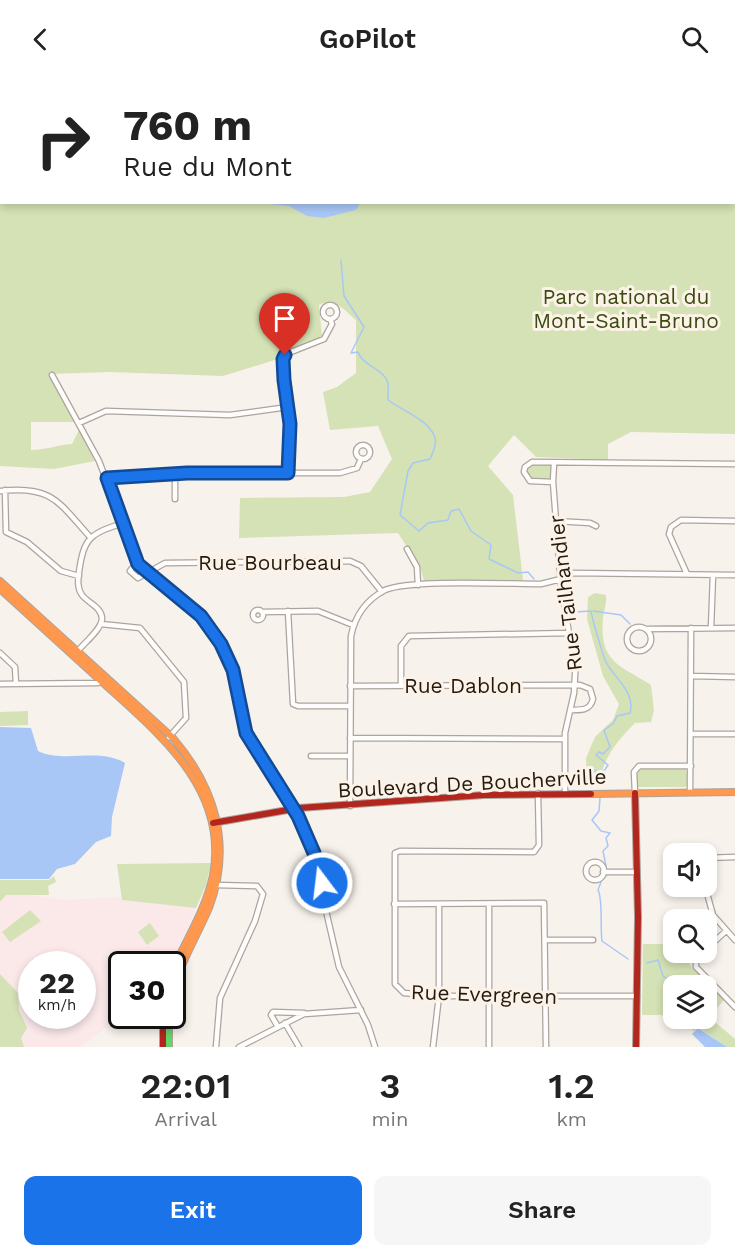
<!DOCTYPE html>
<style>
body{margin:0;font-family:"Work Sans",sans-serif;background:#f6f6f6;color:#222;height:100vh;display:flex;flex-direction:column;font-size:22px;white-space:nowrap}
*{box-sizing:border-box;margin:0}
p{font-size:20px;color:#767676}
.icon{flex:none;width:33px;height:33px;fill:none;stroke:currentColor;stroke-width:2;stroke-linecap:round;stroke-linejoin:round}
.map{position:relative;height:969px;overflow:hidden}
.sheet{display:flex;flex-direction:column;background:#fff;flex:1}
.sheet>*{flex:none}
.top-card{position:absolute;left:0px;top:0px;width:735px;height:126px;box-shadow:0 3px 9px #0003;background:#fff;color:#222;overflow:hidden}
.buttons{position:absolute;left:663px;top:765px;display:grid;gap:12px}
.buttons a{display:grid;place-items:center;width:54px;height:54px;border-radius:12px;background:#fff;box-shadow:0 3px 9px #0003;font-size:30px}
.speed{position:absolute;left:18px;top:873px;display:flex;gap:12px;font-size:30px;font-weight:700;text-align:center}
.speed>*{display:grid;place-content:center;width:78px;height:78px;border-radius:50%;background:#fff;box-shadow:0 3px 9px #0003;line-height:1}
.speed small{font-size:15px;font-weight:400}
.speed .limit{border:3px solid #111;border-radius:9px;background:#fff;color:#111}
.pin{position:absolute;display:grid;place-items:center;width:51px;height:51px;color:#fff;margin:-62px -26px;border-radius:50% 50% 50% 0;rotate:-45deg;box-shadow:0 0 6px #0007}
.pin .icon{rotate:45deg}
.me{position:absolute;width:66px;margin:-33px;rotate:345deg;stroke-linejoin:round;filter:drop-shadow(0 0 4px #0008)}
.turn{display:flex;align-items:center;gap:21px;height:126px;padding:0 24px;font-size:27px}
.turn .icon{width:78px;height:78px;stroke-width:2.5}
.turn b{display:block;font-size:42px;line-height:51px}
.eta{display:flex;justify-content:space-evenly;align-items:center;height:102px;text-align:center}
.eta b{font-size:36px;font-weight:600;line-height:42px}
.action{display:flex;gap:12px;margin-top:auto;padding:12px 24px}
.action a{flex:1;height:69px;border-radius:12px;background:#1a73e8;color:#fff;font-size:24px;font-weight:600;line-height:69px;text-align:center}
.action a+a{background:#f6f6f6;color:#222}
header{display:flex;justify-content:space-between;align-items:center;height:78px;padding:0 24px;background:#fff;font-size:27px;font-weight:600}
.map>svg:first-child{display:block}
.education{fill:#fbe9ea;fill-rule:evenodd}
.green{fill:#d4e2b5;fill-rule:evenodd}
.water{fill:#a9c7f6}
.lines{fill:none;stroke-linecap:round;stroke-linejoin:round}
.stream{stroke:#a9c7f6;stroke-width:1.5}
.street-casing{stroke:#aca49d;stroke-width:7}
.fast-casing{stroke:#aca49d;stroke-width:8}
.slow-casing{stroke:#aca49d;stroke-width:8}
.jam-casing{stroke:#aca49d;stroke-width:8}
.street{stroke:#fefdfc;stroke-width:4.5}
.fast{stroke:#63d668;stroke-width:6}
.slow{stroke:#ff974d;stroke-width:6}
.jam{stroke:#b3261e;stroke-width:6}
.route-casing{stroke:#114b97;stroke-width:15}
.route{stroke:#1a73e8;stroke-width:10}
.labels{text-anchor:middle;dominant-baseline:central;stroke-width:6;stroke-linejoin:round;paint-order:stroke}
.park-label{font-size:21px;fill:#394b10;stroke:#fdf2e7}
.street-label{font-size:21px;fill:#241b10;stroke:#fdf2e7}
</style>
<header><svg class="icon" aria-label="back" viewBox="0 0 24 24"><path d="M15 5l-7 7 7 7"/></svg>GoPilot<svg class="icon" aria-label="search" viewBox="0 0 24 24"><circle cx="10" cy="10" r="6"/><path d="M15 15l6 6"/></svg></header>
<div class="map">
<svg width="735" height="969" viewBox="0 0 735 969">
<rect width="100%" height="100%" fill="#f8f2ec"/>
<path class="education" d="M0,817H33L64,822L121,819L122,822L196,830L172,886H122V938H160L159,950H105L81,969H0ZM32,886H82V938H32Z"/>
<path class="green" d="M0,0H735V356L631,354L608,366V382L536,379L514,357L488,388L513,417L523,502L424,503L420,489L398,455L239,460L240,420L344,419L370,414L392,381L378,348L330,352L323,314L337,309L356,295V242C344,232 335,219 319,227L322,259L287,273L281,280L223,298L110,294L48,296L75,344H31V372C46,372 57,367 72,366L79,352L95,383L54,391L0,388ZM2,2H734V124H2Z
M532,384L554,385L553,404H535L527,400L525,389Z
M595,515L606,517C607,527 604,531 603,540C599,585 620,587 651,607L654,632L651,644L635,645C618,662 600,683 600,708H587L586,680L595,659L613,642L619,626L603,598L596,573L587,541L588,519Z
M28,633V647L0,648V634Z
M642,690L686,691L688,707L685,709H638L637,695Z
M211,785L206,807L196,830L122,822L117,786Z
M54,798L56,804L48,808L49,817H6L0,824V802H49Z
M30,832L41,843L10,864L2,854Z
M150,845L159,858L147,867L138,854Z
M643,866H673L674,874L682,875L693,891L724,922L709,939L735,961V969H727L699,950L693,953L687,944L668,943L662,937H642ZM674,908H706V940H674Z
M0,896L18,915L19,932L27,950L21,960L24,969H0Z"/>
<path class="water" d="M168,0H449L167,1Z
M262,125L360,124V125L356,132L324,140L307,138L289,128Z
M0,649L31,650L38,673C65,686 98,669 125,685L112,739L111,758L96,764L75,786L57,791L49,801H0Z
M698,950L727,969H705L692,956Z"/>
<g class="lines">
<path class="stream" d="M341,182L344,218L364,249L351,275L358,274C362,287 381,290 387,302C390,309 387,316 388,322C401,332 427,341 434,357C438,364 433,374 430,381L413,385L408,393L400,437L419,453L428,445L448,442L451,433L459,431L471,453L491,467L489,481L518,495L528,494L534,501
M593,533L621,537L630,546
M574,534L591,533C592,540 603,578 606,584C614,600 636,614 630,635L617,638L613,646L604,652L610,669L603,676L599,674L596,677L608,687L604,693H594L599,706
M600,720L599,733L592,742L601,753L610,755L606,760L608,768L603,773L606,788
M601,804L598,812C603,820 600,850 602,863L628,881
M647,885L658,882L663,898L672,904L673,915L666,925L674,932
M697,940L699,951"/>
<defs>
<path id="street" d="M323 234a7 7 0 1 1 14 0a7 7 0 1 1-14 0Z
M52,297L99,383L138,486L201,538L215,555L226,576L233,592L248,659L294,731L311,768L339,889L368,947L375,969
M79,345L106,333L230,337L288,329
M356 374a7 7 0 1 1 14 0a7 7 0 1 1-14 0Z
M554,385L553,404L561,508L569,555L576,580L574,615L565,655V714
M288,395L290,346L283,280L286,276L324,261L332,246L330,241
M175,398V421
M107,400L187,395H340L357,390L361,381
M553,404L530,403L524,394L525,389L532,384L735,386
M5,412L6,454L27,464L61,493L79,498
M0,413C53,407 59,425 90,459
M556,443L590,445L596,448
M407,471L417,489L418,507
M137,484L130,493L138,500L165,485L350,483L361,488L382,514
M687,496L669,456L671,449L681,442L735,443
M253 537a5 5 0 1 1 10 0a5 5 0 1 1-10 0Z
M288,533L293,626L298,628H350
M262,534L318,533L353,547
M101,546L140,550L184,604L186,640L169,659
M627 561a12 12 0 1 1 24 0a12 12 0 1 1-24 0Z
M711,550L713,497
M646,551L735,550
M77,574C84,565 101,552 102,541C102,529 88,525 82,517C77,510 78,502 79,494C84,459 90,456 123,445
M0,575L15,589L16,606
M691,598L735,599
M0,606L98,605L101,602
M401,607V568L409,558L569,555
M350,608L580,607L590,611L593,621C590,633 581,632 570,632
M691,656H735
M350,660L565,661
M311,678H350
M690,714L691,550
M538,715L539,767L534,774L400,773L395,775V906L404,915L439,918H637
M635,715L634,694L639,688H691
M350,728L351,558C355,538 366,522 385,512C410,501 508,506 541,506L561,501L572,495L735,497
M706,780L735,779
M586 793a9 9 0 1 1 18 0a9 9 0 1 1-18 0Z
M603,794H637
M705,808L713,837L735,862
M394,826L544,825L546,969
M489,826V969
M545,862H593
M706,871L726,853
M703,874L696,883V889L735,929
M285,945L299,969
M278,949L271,937L273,934L304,935
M216,969L220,920L255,843L263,816L257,808L216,807
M239,969L304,936L361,932
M433,969L439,918V826"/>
<path id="fast" d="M169,938V969"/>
<path id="slow" d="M0,503L173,660C215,709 233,767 209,830C197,858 181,884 172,914
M0,511C34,542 67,572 101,603C158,655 229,710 213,797C206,831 186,862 172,893
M591,716L735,714"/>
<path id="jam" d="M635,715L638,839L636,969
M213,745L299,730L484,717L591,716
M163,938V969"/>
</defs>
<use href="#street" class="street-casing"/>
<use href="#fast" class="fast-casing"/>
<use href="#slow" class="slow-casing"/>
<use href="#jam" class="jam-casing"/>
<use href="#street" class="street"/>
<use href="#fast" class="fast"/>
<use href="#slow" class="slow"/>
<use href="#jam" class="jam"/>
</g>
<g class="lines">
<defs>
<path id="route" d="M285,277L283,281L284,302L290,346L288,395H187L107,400L138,486L201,538L221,566L233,592L246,655L298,738L314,775L322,805"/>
</defs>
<use href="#route" class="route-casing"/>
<use href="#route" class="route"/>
</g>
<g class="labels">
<g class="park-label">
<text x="626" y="218">Parc national du<tspan x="626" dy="24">Mont-Saint-Bruno</tspan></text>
</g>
<g class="street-label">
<text x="270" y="484">Rue Bourbeau</text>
<text transform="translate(565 515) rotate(-97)">Rue Tailhandier</text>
<text x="463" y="607">Rue Dablon</text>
<text transform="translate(472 705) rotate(-3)">Boulevard De Boucherville</text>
<text transform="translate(484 916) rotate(2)">Rue Evergreen</text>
</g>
</g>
</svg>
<div class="buttons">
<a><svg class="icon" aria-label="sound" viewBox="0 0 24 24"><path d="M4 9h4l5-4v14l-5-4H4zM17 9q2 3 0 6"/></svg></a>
<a><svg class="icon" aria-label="search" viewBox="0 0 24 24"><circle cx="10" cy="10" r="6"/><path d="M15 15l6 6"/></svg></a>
<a><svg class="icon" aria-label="layers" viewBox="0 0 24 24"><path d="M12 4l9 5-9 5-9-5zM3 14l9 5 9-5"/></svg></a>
</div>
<div class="speed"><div>22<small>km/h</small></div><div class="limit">30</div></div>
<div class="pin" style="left:285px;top:277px;background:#d93025"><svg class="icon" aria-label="arrive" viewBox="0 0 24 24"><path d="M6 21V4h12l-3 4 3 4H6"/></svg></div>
<svg class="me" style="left:322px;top:805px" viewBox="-20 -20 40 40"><circle r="17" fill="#1a73e8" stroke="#fff" stroke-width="3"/><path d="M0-11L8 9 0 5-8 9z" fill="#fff"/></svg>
<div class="top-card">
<div class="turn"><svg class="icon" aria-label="right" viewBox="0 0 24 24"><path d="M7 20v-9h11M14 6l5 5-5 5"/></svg><div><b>760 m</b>Rue du Mont</div></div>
</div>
</div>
<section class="sheet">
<div class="eta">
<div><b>22:01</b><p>Arrival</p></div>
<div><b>3</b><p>min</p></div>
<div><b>1.2</b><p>km</p></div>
</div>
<div class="action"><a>Exit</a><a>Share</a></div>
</section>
